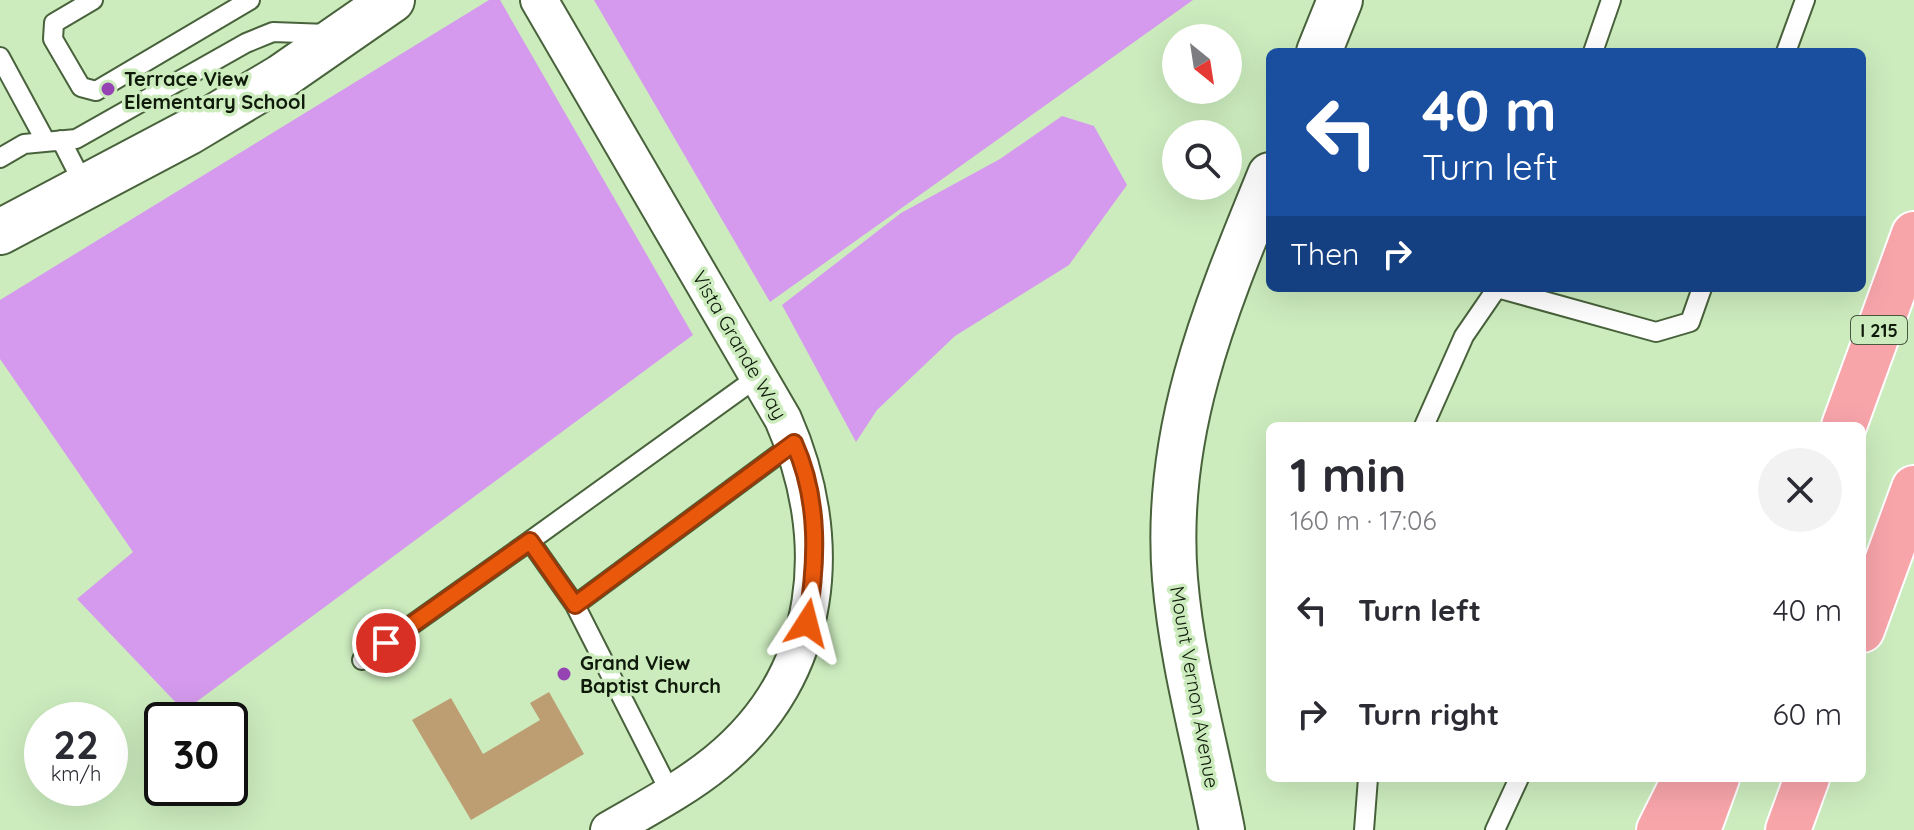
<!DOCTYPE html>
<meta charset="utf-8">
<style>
body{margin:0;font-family:Quicksand,sans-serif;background:#f2f2f3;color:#2b2b33;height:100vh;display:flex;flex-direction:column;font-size:30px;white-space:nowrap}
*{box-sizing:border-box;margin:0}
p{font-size:26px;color:#7c7c81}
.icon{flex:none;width:44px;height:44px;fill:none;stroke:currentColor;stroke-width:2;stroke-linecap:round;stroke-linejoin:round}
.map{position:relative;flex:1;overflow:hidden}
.details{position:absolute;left:1266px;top:422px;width:600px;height:360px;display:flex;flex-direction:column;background:#fff;border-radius:12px;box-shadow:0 8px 32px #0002}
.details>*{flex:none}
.top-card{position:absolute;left:1266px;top:48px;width:600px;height:244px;border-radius:12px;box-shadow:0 8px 32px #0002;background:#1a4fa0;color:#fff;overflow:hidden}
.needle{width:52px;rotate:150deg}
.tools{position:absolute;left:1162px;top:24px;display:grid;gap:16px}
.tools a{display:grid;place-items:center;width:80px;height:80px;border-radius:50%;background:#fff;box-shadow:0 8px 32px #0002;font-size:40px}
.speed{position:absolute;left:24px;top:702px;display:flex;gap:16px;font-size:40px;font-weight:700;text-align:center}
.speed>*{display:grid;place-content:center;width:104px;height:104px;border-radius:50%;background:#fff;box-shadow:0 8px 32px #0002;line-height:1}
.speed small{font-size:20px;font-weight:400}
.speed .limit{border:4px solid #111;border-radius:12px;background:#fff;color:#111}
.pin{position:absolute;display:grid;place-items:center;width:68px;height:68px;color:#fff;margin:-34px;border:4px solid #fff;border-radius:50%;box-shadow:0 2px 8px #0007}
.me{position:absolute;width:88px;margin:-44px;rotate:9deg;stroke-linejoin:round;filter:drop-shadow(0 0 6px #0008)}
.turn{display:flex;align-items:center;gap:28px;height:168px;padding:0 24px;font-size:36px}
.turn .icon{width:104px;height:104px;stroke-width:2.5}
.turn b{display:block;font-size:56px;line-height:68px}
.then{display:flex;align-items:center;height:76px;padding:0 24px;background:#0003;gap:16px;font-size:30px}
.round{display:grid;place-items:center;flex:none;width:84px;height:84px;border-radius:42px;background:#f2f2f3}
.overview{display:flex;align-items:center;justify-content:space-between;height:136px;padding:0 24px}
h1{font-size:48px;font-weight:700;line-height:60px}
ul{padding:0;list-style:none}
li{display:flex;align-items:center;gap:24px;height:104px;padding:0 24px}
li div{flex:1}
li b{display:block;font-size:30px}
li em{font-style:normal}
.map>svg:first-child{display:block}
.green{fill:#d59aed}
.building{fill:#bd9e73}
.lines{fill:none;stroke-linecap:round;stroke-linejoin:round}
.service-casing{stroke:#48623b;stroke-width:22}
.minor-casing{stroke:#48623b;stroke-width:40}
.tertiary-casing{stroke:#48623b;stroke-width:48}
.secondary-casing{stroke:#48623b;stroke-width:48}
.motorway-casing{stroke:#fff;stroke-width:48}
.service{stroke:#fff;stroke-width:18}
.minor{stroke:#fff;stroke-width:36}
.tertiary{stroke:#fff;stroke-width:44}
.secondary{stroke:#fff;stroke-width:44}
.motorway{stroke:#f8a5aa;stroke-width:44}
.route-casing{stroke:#983908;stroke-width:20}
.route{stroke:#ea580c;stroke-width:14}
.poi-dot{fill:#9644b4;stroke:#ccecbe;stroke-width:3}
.labels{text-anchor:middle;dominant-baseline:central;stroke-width:7;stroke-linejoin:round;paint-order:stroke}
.shield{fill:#ccecbe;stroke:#485940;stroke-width:2}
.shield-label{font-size:18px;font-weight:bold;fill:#0f1a0a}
.poi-label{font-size:20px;font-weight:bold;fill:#0f1a0a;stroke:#ccecbe;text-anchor:start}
.street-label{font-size:20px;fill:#0f1a0a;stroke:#ccecbe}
</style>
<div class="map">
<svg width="1914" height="830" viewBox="0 0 1914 830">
<rect width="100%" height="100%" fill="#ccecbe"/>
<path class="green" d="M489,0H500L693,335L184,711L77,599L133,552L0,359V300Z
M594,0H1193L770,302Z
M1062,116L1094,126L1127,185L1069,265L955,336L877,410L856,442L782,305L901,213L1000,159Z"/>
<path class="building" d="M549,692L584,754L471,820L412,720L451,698L483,754L540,720L530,703Z"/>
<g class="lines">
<defs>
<path id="service" d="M93,0L54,23L53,39L81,87L96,91L250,0
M1593,52L1611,0
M1786,52L1805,0
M0,57L46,142
M61,140L85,187
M0,158L24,144L76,139L246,43L273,32L328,34
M1424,426L1464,336L1497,288L1656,332L1690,322L1702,288
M575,605L530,541L759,376
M362,660L530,541
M671,794L575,605L794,443
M1364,830L1368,778
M1495,830L1519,778"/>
<path id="minor" d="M539,0L783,419C836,539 825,674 717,762C684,789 645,809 609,830"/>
<path id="tertiary" d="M0,232L189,132L281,77L392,0"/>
<path id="secondary" d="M1319,52L1340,0
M1222,830C1206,747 1182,663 1175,579C1163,432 1216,307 1270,175"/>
<path id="motorway" d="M1844,426L1914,234
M1862,630L1914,488
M1659,830L1685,778
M1698,830L1717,778
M1788,830L1807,778"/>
</defs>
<use href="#service" class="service-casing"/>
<use href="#minor" class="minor-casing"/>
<use href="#tertiary" class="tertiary-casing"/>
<use href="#secondary" class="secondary-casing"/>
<use href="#motorway" class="motorway-casing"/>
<use href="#service" class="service"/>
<use href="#minor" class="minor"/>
<use href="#tertiary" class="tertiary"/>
<use href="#secondary" class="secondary"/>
<use href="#motorway" class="motorway"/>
</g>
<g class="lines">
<defs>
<path id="route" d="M386,643L530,541L575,605L794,443C820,500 817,563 807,623"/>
</defs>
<use href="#route" class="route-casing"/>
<use href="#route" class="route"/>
</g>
<g class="poi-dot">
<circle cx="108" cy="89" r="8"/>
<circle cx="564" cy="674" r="8"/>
</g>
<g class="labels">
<rect class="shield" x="1851" y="316" width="56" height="28" rx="6"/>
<g class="shield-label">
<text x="1879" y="330">I 215</text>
</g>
<g class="poi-label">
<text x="124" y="78">Terrace View<tspan x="124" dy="23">Elementary School</tspan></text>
<text x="580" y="662">Grand View<tspan x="580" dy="23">Baptist Church</tspan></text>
</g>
<g class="street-label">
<text transform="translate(740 345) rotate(60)">Vista Grande Way</text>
<text transform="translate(1195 687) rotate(80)">Mount Vernon Avenue</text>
</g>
</g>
</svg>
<div class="tools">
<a><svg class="needle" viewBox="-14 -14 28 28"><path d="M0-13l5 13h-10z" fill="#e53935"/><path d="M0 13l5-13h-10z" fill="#7c7c81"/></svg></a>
<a><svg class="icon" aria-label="search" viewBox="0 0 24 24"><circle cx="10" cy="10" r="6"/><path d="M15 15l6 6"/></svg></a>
</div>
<div class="speed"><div>22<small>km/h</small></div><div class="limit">30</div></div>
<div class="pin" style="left:386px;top:643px;background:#d93025"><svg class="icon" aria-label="arrive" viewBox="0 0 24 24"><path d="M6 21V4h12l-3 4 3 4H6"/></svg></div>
<svg class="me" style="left:807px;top:623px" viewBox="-20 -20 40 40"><path d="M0-17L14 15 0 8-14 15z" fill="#ea580c" stroke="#fff" stroke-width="4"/></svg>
<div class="top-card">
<div class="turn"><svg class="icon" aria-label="left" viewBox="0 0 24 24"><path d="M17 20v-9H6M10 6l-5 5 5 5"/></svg><div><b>40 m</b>Turn left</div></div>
<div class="then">Then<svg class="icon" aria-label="right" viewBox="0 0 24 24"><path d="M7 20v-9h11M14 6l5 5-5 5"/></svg></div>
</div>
<section class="details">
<div class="overview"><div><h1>1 min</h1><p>160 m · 17:06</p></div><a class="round"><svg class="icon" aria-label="close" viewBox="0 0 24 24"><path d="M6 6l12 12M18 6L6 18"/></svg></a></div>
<ul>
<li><svg class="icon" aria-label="left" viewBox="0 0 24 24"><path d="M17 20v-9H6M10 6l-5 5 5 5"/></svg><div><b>Turn left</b></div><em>40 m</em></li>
<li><svg class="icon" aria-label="right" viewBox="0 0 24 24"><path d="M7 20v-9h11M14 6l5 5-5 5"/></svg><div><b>Turn right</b></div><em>60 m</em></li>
</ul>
</section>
</div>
